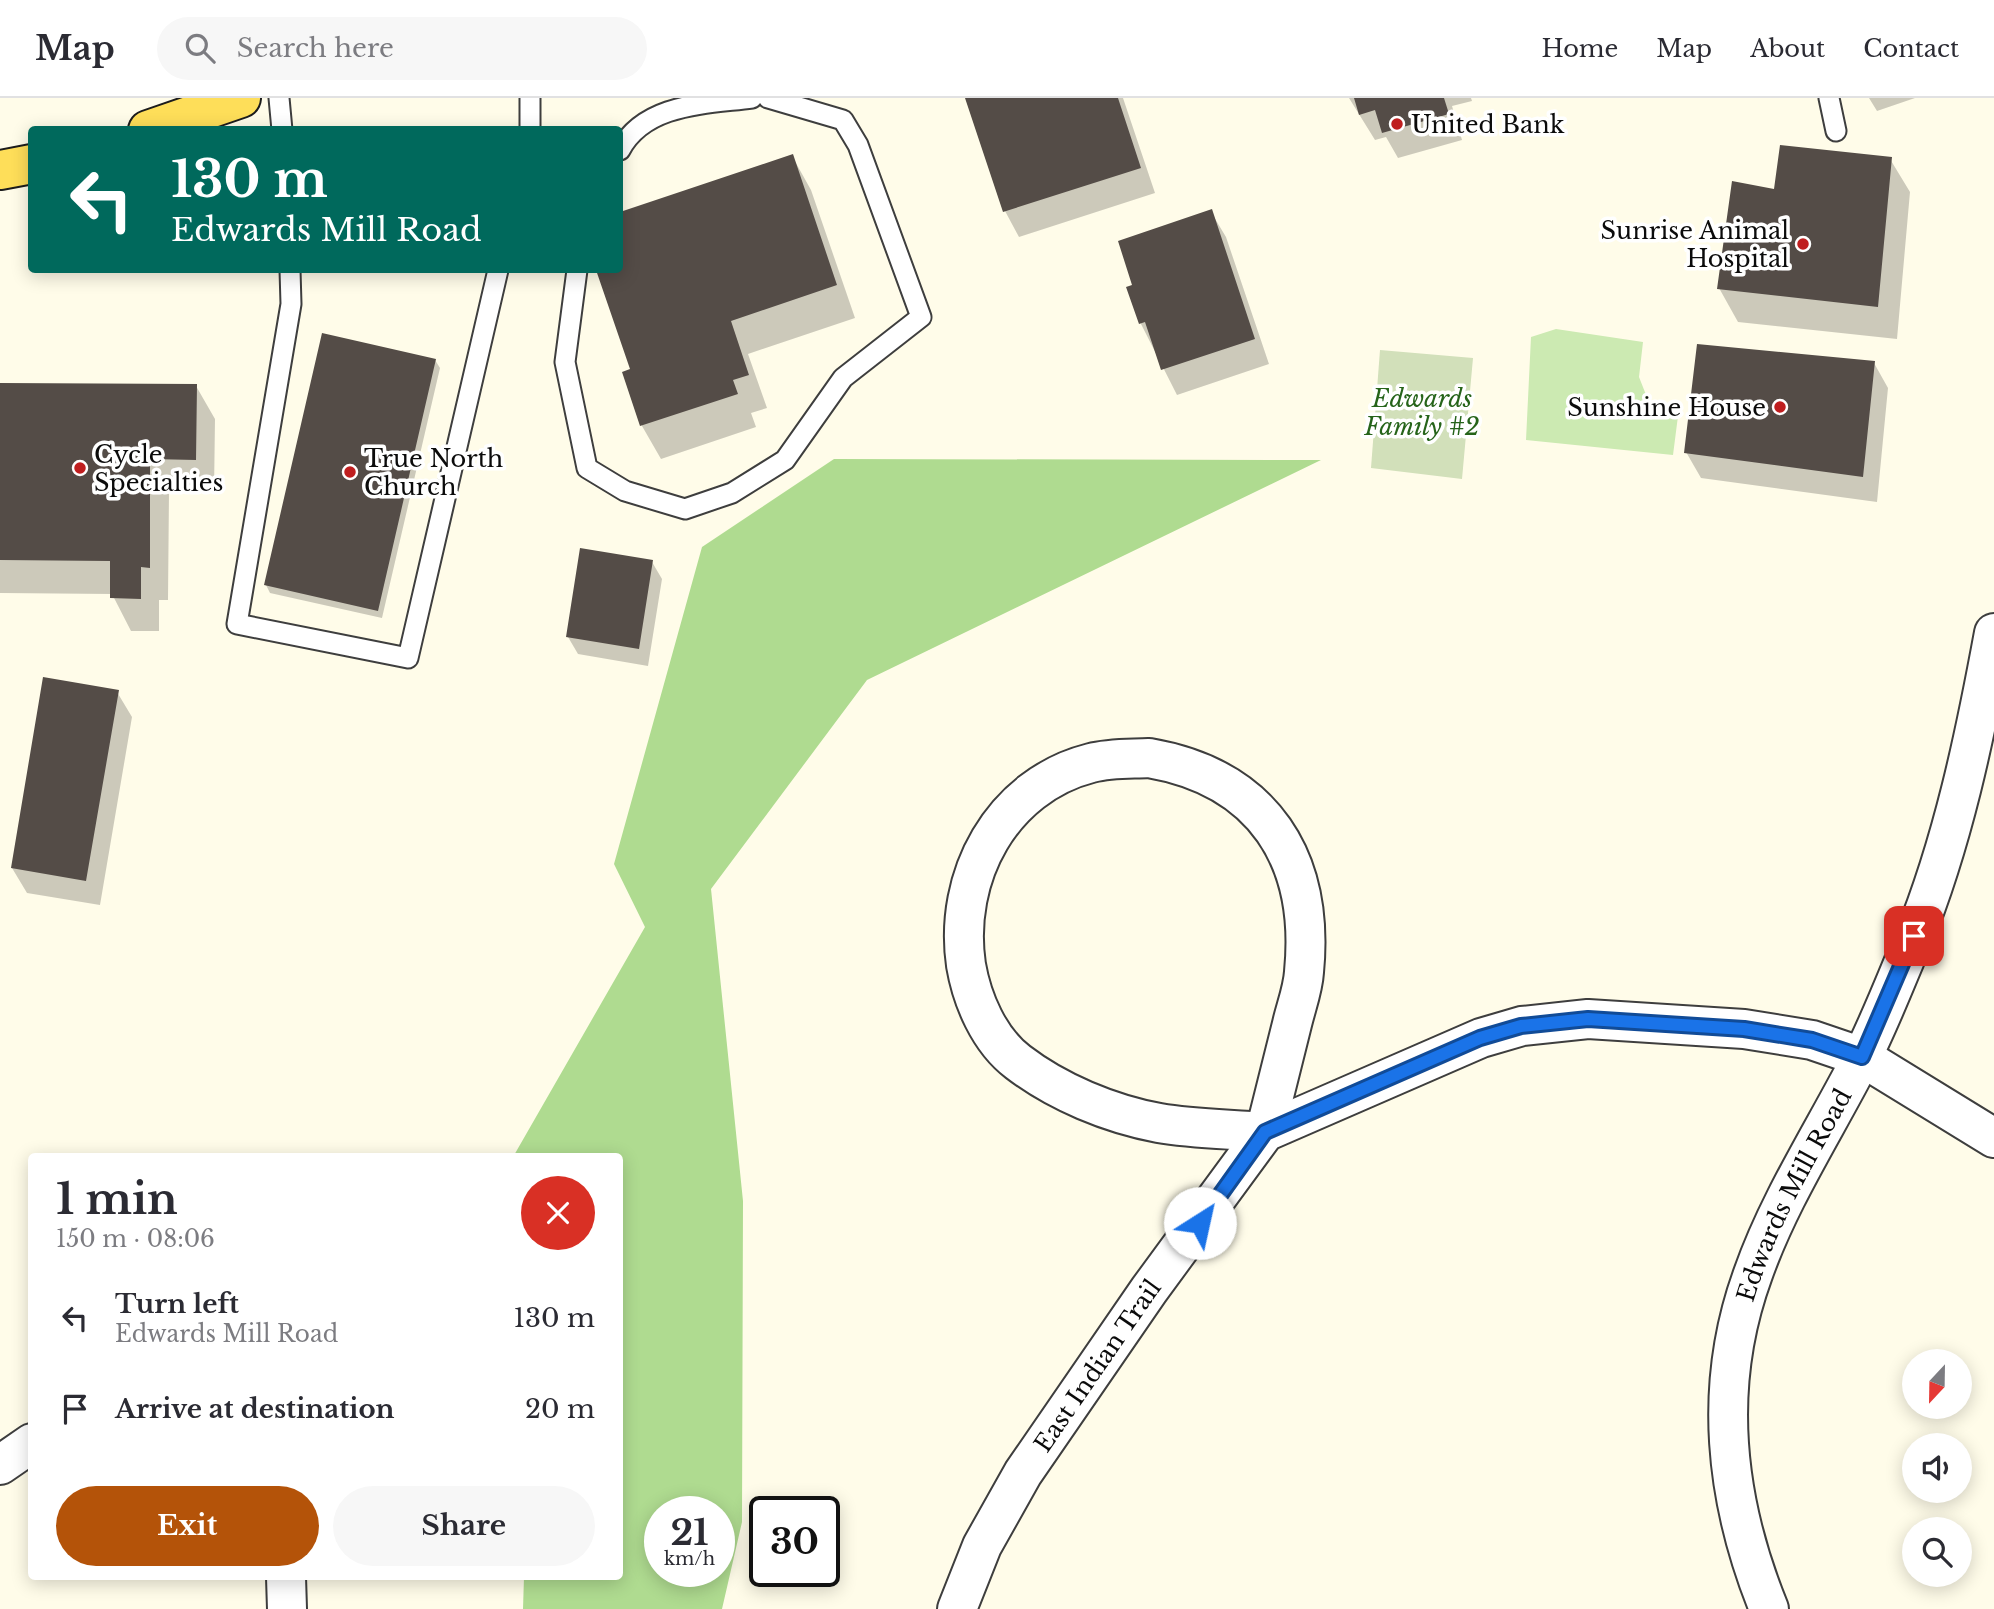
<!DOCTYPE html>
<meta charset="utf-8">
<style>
body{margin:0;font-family:"Libre Baskerville",serif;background:#f7f7f7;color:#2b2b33;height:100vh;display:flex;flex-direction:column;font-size:26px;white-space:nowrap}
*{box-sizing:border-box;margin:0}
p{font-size:23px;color:#7c7c81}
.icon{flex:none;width:38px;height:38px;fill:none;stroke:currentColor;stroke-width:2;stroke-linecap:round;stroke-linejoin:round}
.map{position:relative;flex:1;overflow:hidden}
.details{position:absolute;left:28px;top:1055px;width:595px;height:427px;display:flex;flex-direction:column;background:#fff;border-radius:7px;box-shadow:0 4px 18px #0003}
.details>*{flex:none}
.banner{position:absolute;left:28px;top:28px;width:595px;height:147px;border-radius:7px;box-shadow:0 4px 18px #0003;background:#00695c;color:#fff;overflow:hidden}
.needle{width:46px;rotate:202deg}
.fabs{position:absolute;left:1902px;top:1251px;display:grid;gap:14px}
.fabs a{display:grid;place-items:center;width:70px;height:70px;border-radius:50%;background:#fff;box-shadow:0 4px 18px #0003;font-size:35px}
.speed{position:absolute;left:644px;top:1398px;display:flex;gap:14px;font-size:35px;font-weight:700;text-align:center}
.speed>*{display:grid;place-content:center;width:91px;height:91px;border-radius:50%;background:#fff;box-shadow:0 4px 18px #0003;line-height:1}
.speed small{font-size:18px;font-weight:400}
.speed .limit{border:4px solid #111;border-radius:10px;background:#fff;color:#111}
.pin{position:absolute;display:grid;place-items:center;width:60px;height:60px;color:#fff;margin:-30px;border-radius:14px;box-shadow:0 4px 10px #0006}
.me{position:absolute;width:77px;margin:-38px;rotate:35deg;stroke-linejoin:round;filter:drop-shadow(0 0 5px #0008)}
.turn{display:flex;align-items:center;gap:24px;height:147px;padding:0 28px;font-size:32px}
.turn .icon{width:91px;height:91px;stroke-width:2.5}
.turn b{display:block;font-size:49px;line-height:60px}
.round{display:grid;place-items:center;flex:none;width:74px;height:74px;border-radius:37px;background:#f7f7f7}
.overview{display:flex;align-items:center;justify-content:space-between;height:119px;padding:0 28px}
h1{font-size:42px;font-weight:800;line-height:52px}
.action{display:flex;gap:14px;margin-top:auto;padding:14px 28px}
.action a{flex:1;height:80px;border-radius:42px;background:#b45309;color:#fff;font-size:28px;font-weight:800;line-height:80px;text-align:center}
.action a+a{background:#f7f7f7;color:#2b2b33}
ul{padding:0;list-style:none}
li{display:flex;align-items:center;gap:21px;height:91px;padding:0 28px}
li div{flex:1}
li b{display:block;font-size:26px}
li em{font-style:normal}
header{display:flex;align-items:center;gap:42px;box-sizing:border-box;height:98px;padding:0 35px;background:#fff;border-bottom:2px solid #e1e1e2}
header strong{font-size:33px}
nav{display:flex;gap:38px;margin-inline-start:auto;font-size:24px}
.search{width:490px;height:63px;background:#f7f7f7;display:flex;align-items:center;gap:18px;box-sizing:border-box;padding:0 24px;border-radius:38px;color:#7c7c81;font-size:26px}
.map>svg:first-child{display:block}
.green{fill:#cceab2}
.forest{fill:#afdb90;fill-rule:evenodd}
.cemetery{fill:#d2e0ba}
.shadow{fill:#0003}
.building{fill:#544c47}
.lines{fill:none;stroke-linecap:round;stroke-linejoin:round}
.service-casing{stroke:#3e3e3e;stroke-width:23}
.minor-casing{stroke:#3e3e3e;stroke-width:42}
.tertiary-casing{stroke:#3e3e3e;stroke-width:42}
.primary-casing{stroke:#1c1c1c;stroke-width:42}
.service{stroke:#fff;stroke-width:19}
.minor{stroke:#fff;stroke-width:38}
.tertiary{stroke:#fff;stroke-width:38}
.primary{stroke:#fede59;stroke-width:38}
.route-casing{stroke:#114b97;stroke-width:18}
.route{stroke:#1a73e8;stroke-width:12}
.poi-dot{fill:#bf1e1f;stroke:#fff;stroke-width:2.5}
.labels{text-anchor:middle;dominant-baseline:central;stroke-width:7;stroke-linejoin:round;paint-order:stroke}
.poi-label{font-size:24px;fill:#0b0b0b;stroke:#fff;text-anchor:start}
.park-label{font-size:24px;font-style:italic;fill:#26641a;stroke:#fff}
.street-label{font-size:24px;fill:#0b0b0b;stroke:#fff}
</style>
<header>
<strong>Map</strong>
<div class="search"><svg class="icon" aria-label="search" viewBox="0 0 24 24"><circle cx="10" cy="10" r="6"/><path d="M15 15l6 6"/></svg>Search here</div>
<nav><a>Home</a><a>Map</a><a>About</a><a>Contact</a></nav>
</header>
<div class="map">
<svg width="1994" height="1511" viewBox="0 0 1994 1511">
<rect width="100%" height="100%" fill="#fffce9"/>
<path class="green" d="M1556,231L1643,244L1639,279L1652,312L1678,318L1673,357L1526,342L1531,239Z"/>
<path class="forest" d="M834,361L1321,362L867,582L711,791L743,1103L742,1424L722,1511H523L524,1479H620V1059H513L645,829L614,766L702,449ZM660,1414H719V1474H660Z"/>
<path class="cemetery" d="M1380,252L1473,260L1462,381L1371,370Z"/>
<path class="shadow" d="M967,0H1123L1155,95L1019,139L1005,113Z
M1349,0H1471L1472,3L1452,8L1462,42L1398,60L1386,39L1375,42Z
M1869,0H1915L1877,13Z
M792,58L811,92L855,220L748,256L767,310L751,315L756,329L661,361L642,328L625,275L632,272L598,172H620V116Z
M1890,61L1910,94L1897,241L1738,224L1719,190L1776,93Z
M1211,114L1226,139L1269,266L1177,297L1141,226L1129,190Z
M435,262L440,270L382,520L270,495L266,487Z
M1874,265L1888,290L1877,404L1701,380L1686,354Z
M0,287L196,288L215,321L214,395L169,394L168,502H159V533H131L112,496L0,495Z
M652,464L662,481L648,568L578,556L568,539Z
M117,594L132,619L100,807L27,795L12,770Z"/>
<path class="building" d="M965,0H1118L1141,70L1003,114Z
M1354,0H1444L1449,16L1382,35L1375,12L1359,17Z
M1780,47L1892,59L1878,209L1717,191L1732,83L1774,91Z
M793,56L837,187L731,223L749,277L733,282L738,296L640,328L622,274L630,271L596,172H620V114Z
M1212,111L1255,241L1161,272L1145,224L1139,226L1126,189L1132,187L1118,143Z
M322,235L436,261L378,513L264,487Z
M1697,246L1875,263L1863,379L1684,355Z
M0,285L197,286L196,362L150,361V470L141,469V501L110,500V463L0,462Z
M580,450L653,462L639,551L566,539Z
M43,579L119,592L86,783L11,770Z"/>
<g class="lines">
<defs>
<path id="service" d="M279,0L282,32
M530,0V32
M1829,0L1836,33
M620,52C645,5 707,6 752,0
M290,172L291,206L237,526L408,560L498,172
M577,172L565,264L587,370L625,393L685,411L732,395L785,362L843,280L921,219L858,47L843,22L768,0"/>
<g id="minor">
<path d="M1149,660C1264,680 1315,761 1304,874C1303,891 1296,909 1292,926C1283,962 1274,998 1265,1034C1230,1031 1193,1031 1159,1025C1110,1016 1057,994 1018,964C989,942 972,902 966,867C953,779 1001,688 1091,665C1110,660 1129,661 1149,660Z"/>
<path d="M0,1367L32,1345"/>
<path d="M286,1479L287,1511"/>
<path id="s1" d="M957,1511L982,1448L1023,1375L1149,1192L1265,1034L1481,940L1522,928L1588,921L1744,931L1812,942L1862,959L1994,1040"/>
</g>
<g id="tertiary">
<path id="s2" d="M1769,1511C1725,1403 1712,1288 1753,1176C1779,1102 1824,1033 1860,963C1880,924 1896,882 1913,842C1953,744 1975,638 1994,535"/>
</g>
<path id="primary" d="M148,32L241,0
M0,72L32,66"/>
</defs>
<use href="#service" class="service-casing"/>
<use href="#minor" class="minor-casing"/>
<use href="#tertiary" class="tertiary-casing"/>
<use href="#primary" class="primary-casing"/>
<use href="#service" class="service"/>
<use href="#minor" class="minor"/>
<use href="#tertiary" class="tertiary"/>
<use href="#primary" class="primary"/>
</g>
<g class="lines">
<defs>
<path id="route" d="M1200,1125L1265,1034L1480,940L1521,928L1588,921L1744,931L1812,942L1862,959L1914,838"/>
</defs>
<use href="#route" class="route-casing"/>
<use href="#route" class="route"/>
</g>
<g class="poi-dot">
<circle cx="1397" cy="26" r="7"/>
<circle cx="1803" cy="146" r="7"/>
<circle cx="1780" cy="309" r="7"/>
<circle cx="80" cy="370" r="7"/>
<circle cx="350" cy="374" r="7"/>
</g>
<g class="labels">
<g class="poi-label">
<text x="1411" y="26">United Bank</text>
<text x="1789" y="132" text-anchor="end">Sunrise Animal<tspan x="1789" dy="28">Hospital</tspan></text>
<text x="1766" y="309" text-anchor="end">Sunshine House</text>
<text x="94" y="356">Cycle<tspan x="94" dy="28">Specialties</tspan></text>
<text x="364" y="360">True North<tspan x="364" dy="28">Church</tspan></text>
</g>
<g class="park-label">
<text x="1422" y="300">Edwards<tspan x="1422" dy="28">Family #2</tspan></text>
</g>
<g class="street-label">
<text stroke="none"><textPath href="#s2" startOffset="432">Edwards Mill Road</textPath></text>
<text stroke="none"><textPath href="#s1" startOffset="282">East Indian Trail</textPath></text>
</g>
</g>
</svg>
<div class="fabs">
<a><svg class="needle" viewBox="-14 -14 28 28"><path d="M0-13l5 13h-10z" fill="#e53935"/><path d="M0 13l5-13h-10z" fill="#7c7c81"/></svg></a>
<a><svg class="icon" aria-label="sound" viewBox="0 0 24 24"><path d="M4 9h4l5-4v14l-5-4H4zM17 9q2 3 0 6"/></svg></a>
<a><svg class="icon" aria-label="search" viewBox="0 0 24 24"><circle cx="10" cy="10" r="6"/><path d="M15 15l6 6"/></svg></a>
</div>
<div class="speed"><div>21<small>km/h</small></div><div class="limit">30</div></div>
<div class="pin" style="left:1914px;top:838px;background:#d93025"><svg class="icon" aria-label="arrive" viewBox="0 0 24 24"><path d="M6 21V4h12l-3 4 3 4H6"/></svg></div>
<svg class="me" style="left:1200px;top:1125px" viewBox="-20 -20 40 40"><circle r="19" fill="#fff"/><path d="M0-13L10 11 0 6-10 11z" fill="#1a73e8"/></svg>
<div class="banner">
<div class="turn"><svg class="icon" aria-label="left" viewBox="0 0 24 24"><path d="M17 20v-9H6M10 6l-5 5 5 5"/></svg><div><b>130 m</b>Edwards Mill Road</div></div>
</div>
<section class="details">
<div class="overview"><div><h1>1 min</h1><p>150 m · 08:06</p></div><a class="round" style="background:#d93025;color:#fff"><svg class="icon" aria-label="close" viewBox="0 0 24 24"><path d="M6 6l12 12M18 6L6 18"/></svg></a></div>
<ul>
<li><svg class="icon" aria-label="left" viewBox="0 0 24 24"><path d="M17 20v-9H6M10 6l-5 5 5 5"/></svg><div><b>Turn left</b><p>Edwards Mill Road</p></div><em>130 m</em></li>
<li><svg class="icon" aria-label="arrive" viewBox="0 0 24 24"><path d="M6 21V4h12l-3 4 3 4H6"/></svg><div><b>Arrive at destination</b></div><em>20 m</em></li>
</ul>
<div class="action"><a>Exit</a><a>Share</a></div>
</section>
</div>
